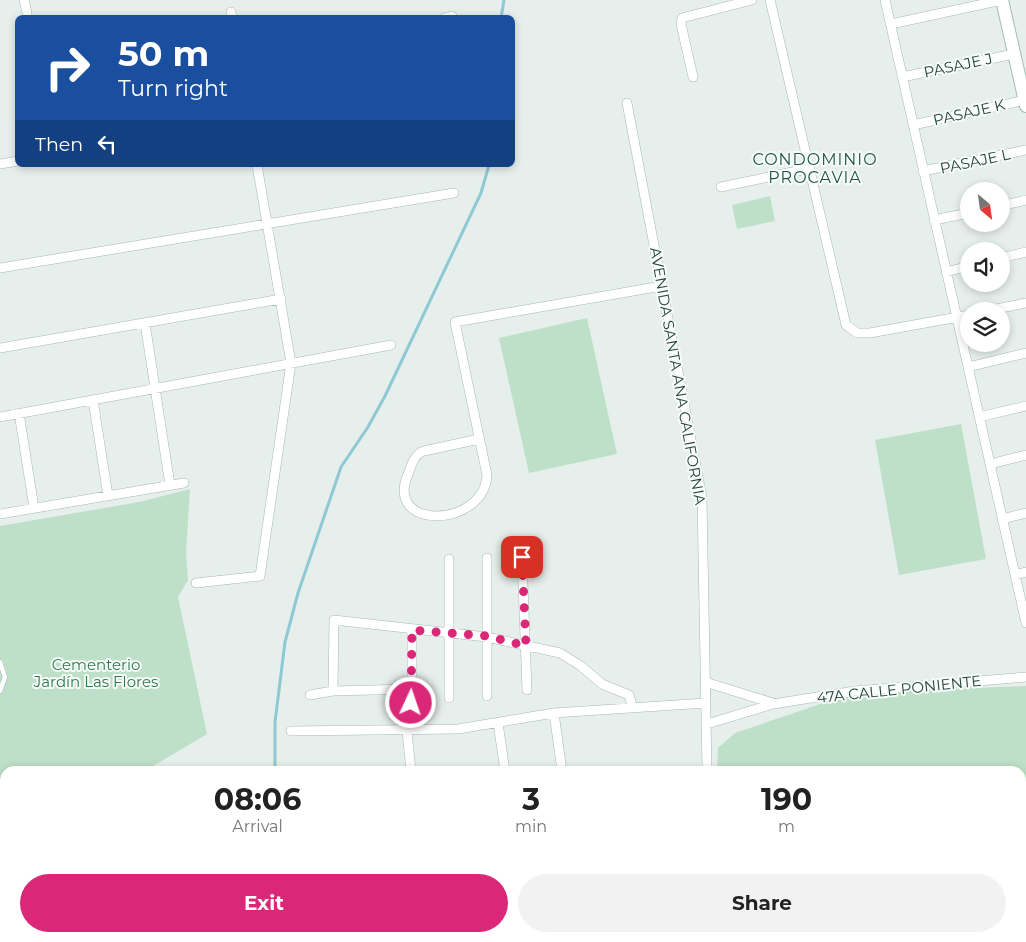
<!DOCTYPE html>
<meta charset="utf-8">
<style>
body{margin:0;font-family:Montserrat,sans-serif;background:#f2f2f2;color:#222;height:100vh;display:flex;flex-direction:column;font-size:19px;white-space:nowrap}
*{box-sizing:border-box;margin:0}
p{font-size:16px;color:#767676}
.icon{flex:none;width:28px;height:28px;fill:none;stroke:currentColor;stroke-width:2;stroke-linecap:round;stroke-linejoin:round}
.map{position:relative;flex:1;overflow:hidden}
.details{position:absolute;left:0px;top:766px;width:1026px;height:176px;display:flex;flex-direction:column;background:#fff;border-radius:15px 15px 0 0;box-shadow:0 2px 8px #0003}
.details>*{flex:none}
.hud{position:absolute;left:15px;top:15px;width:500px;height:152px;border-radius:8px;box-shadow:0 2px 8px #0003;background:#1a4fa0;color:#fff;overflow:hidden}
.needle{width:32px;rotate:151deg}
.controls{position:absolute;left:960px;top:182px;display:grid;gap:10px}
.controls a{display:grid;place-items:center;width:50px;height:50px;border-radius:50%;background:#fff;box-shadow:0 2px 8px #0003;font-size:25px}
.pin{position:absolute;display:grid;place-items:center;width:42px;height:42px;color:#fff;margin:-21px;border-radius:10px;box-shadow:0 2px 8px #0006}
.me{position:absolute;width:55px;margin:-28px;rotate:3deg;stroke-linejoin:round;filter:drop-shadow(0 0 4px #0008)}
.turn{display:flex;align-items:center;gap:18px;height:105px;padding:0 20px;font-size:22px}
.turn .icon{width:65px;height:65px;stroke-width:2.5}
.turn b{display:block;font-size:35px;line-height:42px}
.then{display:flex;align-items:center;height:48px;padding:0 20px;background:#0003;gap:10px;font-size:19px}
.eta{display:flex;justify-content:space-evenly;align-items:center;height:85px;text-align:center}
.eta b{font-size:30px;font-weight:700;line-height:35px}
.button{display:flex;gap:10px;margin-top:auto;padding:10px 20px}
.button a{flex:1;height:58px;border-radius:30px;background:#db2777;color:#fff;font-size:20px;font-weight:700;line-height:58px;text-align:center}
.button a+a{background:#f2f2f2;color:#222}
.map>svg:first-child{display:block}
.green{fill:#bfe0c8}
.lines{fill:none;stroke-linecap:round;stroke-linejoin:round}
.stream{stroke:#8ec9d4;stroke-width:3}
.lane-casing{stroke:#a8b8b2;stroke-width:5.5}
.street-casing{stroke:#a8b8b2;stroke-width:10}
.secondary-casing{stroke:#a4bbb3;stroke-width:14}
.lane{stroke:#fff;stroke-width:4.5}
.street{stroke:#fff;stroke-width:9}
.secondary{stroke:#fff;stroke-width:12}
.route{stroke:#db2777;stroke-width:9;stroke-dasharray:0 16.2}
.labels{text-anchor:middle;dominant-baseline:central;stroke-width:4;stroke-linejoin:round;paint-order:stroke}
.street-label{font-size:15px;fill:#24423a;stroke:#f7fbf9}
.park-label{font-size:15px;fill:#2d7a4b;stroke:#f7fbf9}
.neighbourhood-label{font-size:16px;letter-spacing:1px;fill:#1f5548;stroke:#f7fbf9}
</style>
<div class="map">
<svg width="1026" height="942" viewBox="0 0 1026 942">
<rect width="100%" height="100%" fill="#e6efeb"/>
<path class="green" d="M770,196L775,221L737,229L732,205Z
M587,318L617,454L529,473L499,338Z
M961,424L986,559L899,575L875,440Z
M190,489L186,553L188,580L178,597L207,734L145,771H5V800H1L0,812V526L139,502Z
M1026,686V942H747L740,938H1021V771H717L718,748L735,733L841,697L877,692Z
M0,909L5,916V938H19L22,942H0Z"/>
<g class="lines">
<path class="stream" d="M501,18L504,0
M275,771V722L285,642L298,593L341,467L368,427L385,396L481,193L489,165
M277,942L278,938"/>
<defs>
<path id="lane" d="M0,662L5,677L0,691
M350,938L351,942
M496,938L497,942"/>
<path id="street" d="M24,0L27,13
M770,0L846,325L857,333H870L969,315
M885,0L1026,623
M231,12L232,18
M444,18L452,16
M891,24L1002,0
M693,77L681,24L682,18L752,0
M902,77L1014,54
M627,103L702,498L707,771
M913,125L1025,100
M0,164L18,161
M923,171L1026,150
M721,187L807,169
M1001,206L1026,200
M934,220L969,213
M1001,258L1026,252
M0,268L454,193
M946,272L969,266
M986,311L1026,303
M145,323L170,485
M0,348L281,299
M968,367L1026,353
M93,400L108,496
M19,413L34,508
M0,417L391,345
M979,417L1026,406
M479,439L424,451C415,454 412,463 409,472C381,531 484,529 487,475L455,322L662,286
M990,464L1026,455
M0,514L184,483
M1002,519L1026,513
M522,557L527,690
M487,558V696
M1015,575L1026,572
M196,583L260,576L291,363L257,165
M705,682L773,703
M333,691L334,620L487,637L560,653L581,666L602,684L629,695L633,708
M310,695L333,691L412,689
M449,698V559
M554,713L562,771
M498,723L505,771
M707,724L773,704L855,691L1026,677
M291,731L458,729L554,713L706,703
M411,771L407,731L412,689V630
M335,938L336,942
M439,938L440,942
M391,942L399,938"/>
<path id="secondary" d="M1002,0L1026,106
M707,941L711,942"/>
</defs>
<use href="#lane" class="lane-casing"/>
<use href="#street" class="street-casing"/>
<use href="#secondary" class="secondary-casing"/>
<use href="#lane" class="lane"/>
<use href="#street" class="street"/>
<use href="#secondary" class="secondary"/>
</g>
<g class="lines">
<path class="route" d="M411,703L412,630L487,636L526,646L522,557"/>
</g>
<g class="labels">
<g class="street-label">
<text transform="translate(958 65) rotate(-12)">PASAJE J</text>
<text transform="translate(969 112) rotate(-13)">PASAJE K</text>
<text transform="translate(975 161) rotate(-12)">PASAJE L</text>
<text transform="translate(678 376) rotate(80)">AVENIDA SANTA ANA CALIFORNIA</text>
<text transform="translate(899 689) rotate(-6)">47A CALLE PONIENTE</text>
</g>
<g class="park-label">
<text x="96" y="664">Cementerio<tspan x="96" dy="17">Jardín Las Flores</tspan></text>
</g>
<g class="neighbourhood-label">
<text x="815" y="159">CONDOMINIO<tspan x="815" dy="18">PROCAVIA</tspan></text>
</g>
</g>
</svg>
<div class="controls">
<a><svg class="needle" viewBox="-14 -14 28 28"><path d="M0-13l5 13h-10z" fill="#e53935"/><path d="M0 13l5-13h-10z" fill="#767676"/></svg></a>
<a><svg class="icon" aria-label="sound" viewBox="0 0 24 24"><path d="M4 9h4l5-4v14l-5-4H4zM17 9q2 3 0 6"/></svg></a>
<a><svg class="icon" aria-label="layers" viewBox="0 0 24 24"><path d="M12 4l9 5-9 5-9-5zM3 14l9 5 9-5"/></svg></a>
</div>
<div class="pin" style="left:522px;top:557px;background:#d93025"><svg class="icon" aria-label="arrive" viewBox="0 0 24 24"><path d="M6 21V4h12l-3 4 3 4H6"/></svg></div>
<svg class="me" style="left:411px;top:703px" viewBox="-20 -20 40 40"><circle r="17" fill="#db2777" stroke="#fff" stroke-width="3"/><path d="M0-11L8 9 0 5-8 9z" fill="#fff"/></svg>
<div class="hud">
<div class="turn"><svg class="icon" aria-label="right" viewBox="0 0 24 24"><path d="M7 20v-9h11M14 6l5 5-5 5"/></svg><div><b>50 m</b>Turn right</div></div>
<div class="then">Then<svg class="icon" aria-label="left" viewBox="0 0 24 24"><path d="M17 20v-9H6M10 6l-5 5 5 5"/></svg></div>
</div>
<section class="details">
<div class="eta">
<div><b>08:06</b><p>Arrival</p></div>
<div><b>3</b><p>min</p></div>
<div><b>190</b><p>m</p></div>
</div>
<div class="button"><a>Exit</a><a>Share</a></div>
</section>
</div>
